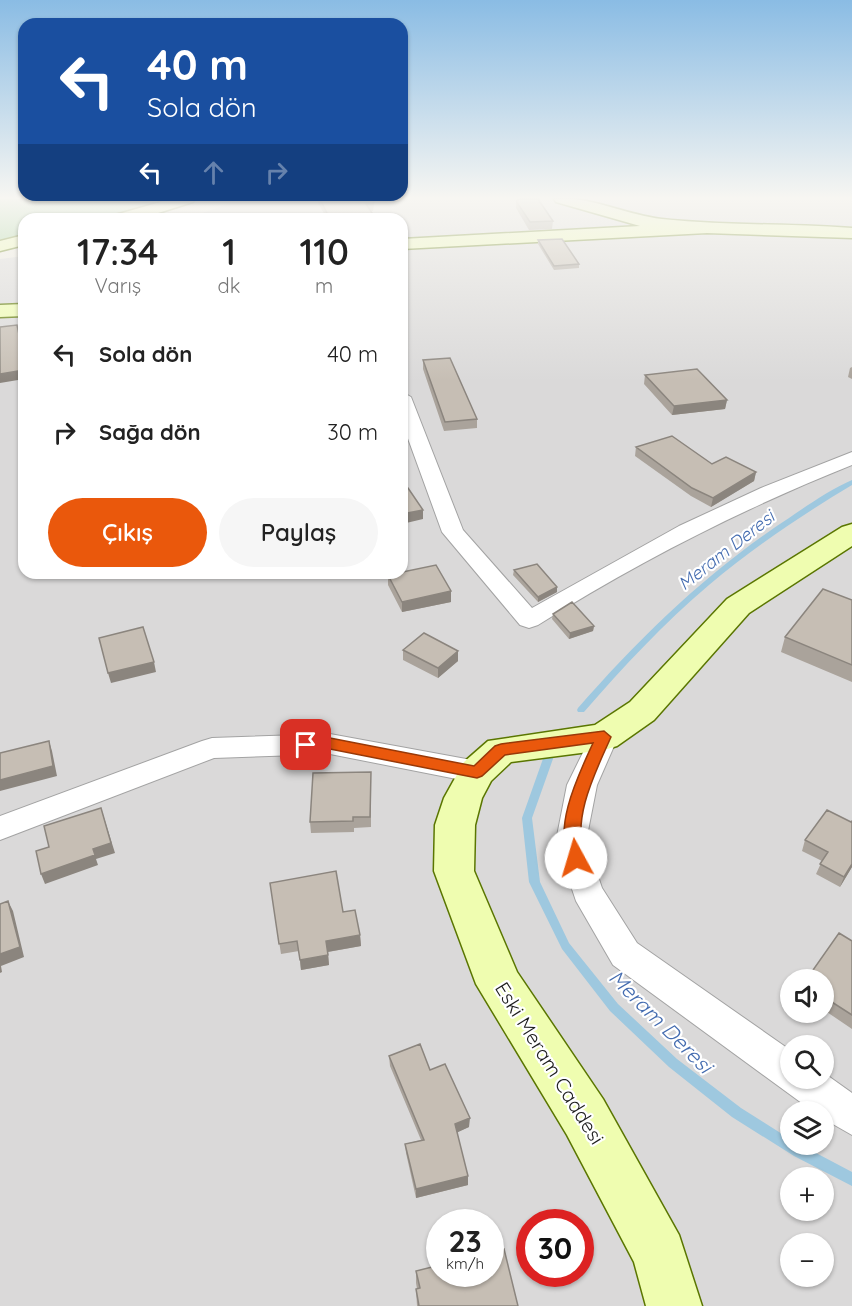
<!DOCTYPE html>
<html lang="tr">
<meta charset="utf-8">
<style>
body{margin:0;font-family:Quicksand,sans-serif;background:#f6f6f6;color:#222;height:100vh;display:flex;flex-direction:column;font-size:22px;white-space:nowrap}
*{box-sizing:border-box;margin:0}
p{font-size:20px;color:#767676}
.icon{flex:none;width:33px;height:33px;fill:none;stroke:currentColor;stroke-width:2;stroke-linecap:round;stroke-linejoin:round}
.map{position:relative;flex:1;overflow:hidden}
.drawer{position:absolute;left:18px;top:213px;width:390px;height:366px;display:flex;flex-direction:column;background:#fff;border-radius:18px;box-shadow:0 2px 4px #0004}
.drawer>*{flex:none}
.hud{position:absolute;left:18px;top:18px;width:390px;height:183px;border-radius:18px;box-shadow:0 2px 4px #0004;background:#1a4fa0;color:#fff;overflow:hidden}
.fabs{position:absolute;left:780px;top:969px;display:grid;gap:12px}
.fabs a{display:grid;place-items:center;width:54px;height:54px;border-radius:50%;background:#fff;box-shadow:0 2px 4px #0004;font-size:30px}
.speed{position:absolute;left:426px;top:1209px;display:flex;gap:12px;font-size:30px;font-weight:700;text-align:center}
.speed>*{display:grid;place-content:center;width:78px;height:78px;border-radius:50%;background:#fff;box-shadow:0 2px 4px #0004;line-height:1}
.speed small{font-size:15px;font-weight:400}
.speed .limit{border:9px solid #d22;background:#fff;color:#111}
.pin{position:absolute;display:grid;place-items:center;width:51px;height:51px;color:#fff;margin:-26px;border-radius:12px;box-shadow:0 3px 9px #0006}
.me{position:absolute;width:66px;margin:-33px;rotate:354deg;stroke-linejoin:round;filter:drop-shadow(0 0 4px #0008)}
.turn{display:flex;align-items:center;gap:21px;height:126px;padding:0 30px;font-size:27px}
.turn .icon{width:78px;height:78px;stroke-width:2.5}
.turn b{display:block;font-size:42px;line-height:51px}
.lanes{display:flex;align-items:center;height:57px;padding:0 30px;background:#0003;justify-content:center;gap:30px;direction:ltr}
.lanes .off{opacity:.35}
.eta{display:flex;justify-content:space-evenly;align-items:center;height:102px;text-align:center}
.eta b{font-size:36px;font-weight:600;line-height:42px}
.cta{display:flex;gap:12px;margin-top:auto;padding:12px 30px}
.cta a{flex:1;height:69px;border-radius:36px;background:#ea580c;color:#fff;font-size:24px;font-weight:600;line-height:69px;text-align:center}
.cta a+a{background:#f6f6f6;color:#222}
ul{padding:0;list-style:none}
li{display:flex;align-items:center;gap:18px;height:78px;padding:0 30px}
li div{flex:1}
li b{display:block;font-size:22px}
li em{font-style:normal}
.map>svg:first-child{display:block}
.residential{fill:#dad9d9;fill-rule:evenodd}
.forest{fill:#9dd093}
.lines{fill:none;stroke-linecap:round;stroke-linejoin:round}
.stream{fill:#9ec8df;fill-rule:evenodd}
.street-casing{stroke:#a3a3a3;stroke-width:2}
.secondary-casing{stroke:#5a7600;stroke-width:3}
.street{fill:#fff;fill-rule:evenodd}
.secondary{fill:#effdb0;fill-rule:evenodd}
.wall{fill:#aaa39b}
.shaded-wall{fill:#8b857e}
.building{fill:#c6beb4;stroke:#8b857e;stroke-width:1.5}
.route{fill:#ea580c;stroke:#983908;stroke-width:1.5}
.labels{text-anchor:middle;dominant-baseline:central;stroke-width:4.5;stroke-linejoin:round;paint-order:stroke}
.water-label{font-size:18px;font-style:italic;fill:#446cb0;stroke:#fff}
.near-street-label{font-size:20px;fill:#1c1c1c;stroke:#fff}
.near-water-label{font-size:21px;font-style:italic;fill:#446cb0;stroke:#fff}
</style>
<div class="map">
<svg width="852" height="1306" viewBox="0 0 852 1306">
<rect width="100%" height="100%" fill="#eeebe1"/>
<path class="residential" d="M242,199H852V1306H0V259L24,256V573H402V219H185ZM790,980H824V1012H790ZM790,1046H824V1078H790ZM790,1112H824V1144H790ZM790,1178H824V1210H790ZM440,1222H490V1274H440ZM530,1222H580V1274H530ZM790,1244H824V1276H790Z"/>
<path class="forest" d="M0,199H174L98,219H24V237L0,240Z"/>
<g class="lines">
<path class="stream" d="M852,480V485C802,515 754,547 709,585C664,623 623,667 584,712H578L577,710L578,708C641,636 709,570 789,518C808,505 831,489 852,480Z
M549,753L552,754L554,756L532,818L540,882L569,943L618,1004L677,1059L741,1108L790,1139V1144H799L852,1172V1186L794,1156L732,1117L669,1067L610,1011L562,949L529,882L522,818L544,756L546,754Z"/>
<defs>
<path id="street" d="M402,392L411,397L463,530L532,608L679,526L761,488L852,452V465C742,509 638,562 538,625L529,628L520,625L442,532L402,422Z
M604,727L614,730L618,737L597,785L586,841L602,888L637,943L790,1050V1078H824V1073L852,1093V1135L824,1119V1112H814L613,965L576,901L556,841L567,785L594,730Z
M330,734L477,761L487,764L491,772L487,780L477,783L330,754L214,758L0,840V816L202,741L212,738Z"/>
<path id="secondary" d="M171,199H195L193,202L139,219H112L115,215Z
M554,199C588,195 626,215 662,219C725,226 789,223 852,228V238L707,233L402,249V239L640,226L556,202Z
M24,235V245L0,251V241Z
M24,304V316L0,317V305Z
M852,524V546L749,613L654,720L617,746L604,750L511,762L491,781L482,798L475,825L474,871L517,972L603,1099L679,1235L702,1306H646L634,1262L567,1135L476,984L434,871L435,825L444,798L464,762L488,741L595,725L630,702L727,599L842,527Z"/>
</defs>
<use href="#street" class="street-casing"/>
<use href="#secondary" class="secondary-casing"/>
<use href="#street" class="street"/>
<use href="#secondary" class="secondary"/>
</g>
<path class="wall" d="M316,199H375L373,211H371L376,219H327Z
M516,201L553,221L552,229L529,230L516,208Z
M538,240L579,264V268L554,270L538,244Z
M423,360L477,419V428L444,431L423,369Z
M852,367V379L848,377L850,368Z
M645,375L727,400L725,409L672,415L644,384Z
M636,447L712,464L756,472L754,481L711,507L691,496L635,456Z
M514,570L557,592L538,602L513,575Z
M388,575L451,591V602L402,612L388,585Z
M852,600V682L781,652L785,637Z
M553,614L594,626L593,631L569,639L552,619Z
M403,650L458,661L438,678L403,660Z
M371,772V827L354,828V832L311,833L310,822Z
M852,821V867L840,887L816,874L822,861L802,851L805,840L851,822Z
M270,883L343,912L360,935L361,946L328,952L329,965L301,970L299,951L281,954Z
M852,941V1029L824,1010V980Z
M389,1056L430,1070L469,1127L457,1132L468,1176V1185L416,1198L406,1153L405,1144L421,1140L390,1066Z
M416,1271L518,1306H417L416,1289H417L416,1283Z"/>
<path class="shaded-wall" d="M24,370V379L0,383V374Z
M727,400L725,409L672,415L674,406Z
M756,472L754,481L711,507L713,498Z
M423,510V519L402,524V514Z
M557,587V592L538,602V597Z
M451,591V602L402,612V602Z
M594,626L593,631L569,639L570,633Z
M458,651V661L438,678V668Z
M154,662L156,672L111,683L108,673Z
M49,741L52,751L57,776L0,791V780Z
M101,808L115,853L96,859L98,865L45,884L41,874L93,849Z
M852,864V867L840,887L844,877Z
M8,901L13,911L24,957L1,966L2,972L0,973V954Z
M360,935L361,946L327,952L326,941Z
M328,955L329,965L301,970L300,960Z
M470,1118L469,1127L454,1134L455,1124Z
M468,1176V1185L416,1198V1189Z"/>
<path class="building" d="M320,199H374L373,204H366L376,219H330Z
M520,199H538L553,221L530,222L516,201Z
M562,239L579,264L554,266L538,240Z
M17,325L24,358V370L0,374V327Z
M450,358L477,419L445,422L423,360Z
M697,369L727,400L674,406L645,375Z
M672,436L712,464L726,457L756,472L713,498L692,488L636,447Z
M408,488L423,510L402,514V489Z
M537,564L557,587L538,597L514,570Z
M436,565L451,591L402,602L388,575Z
M823,589L852,600V665L785,637Z
M572,602L594,626L570,633L553,614Z
M143,627L154,662L108,673L99,638Z
M424,633L458,651L438,668L403,650Z
M49,741L53,766L0,780V753Z
M371,772L370,817H353V821L310,822L313,773Z
M101,808L111,843L93,849L95,855L41,874L36,851L49,847L44,826Z
M827,810L851,822L852,821V864L844,877L820,864L828,852L805,840Z
M336,871L343,912L355,910L360,935L326,941L328,955L300,960L297,941L279,944L270,883Z
M8,901L20,947L0,954V904Z
M839,933L852,941V1015L824,997V980H806Z
M420,1044L430,1070L445,1064L470,1118L455,1124L468,1176L416,1189L405,1144L424,1140L389,1056Z
M504,1249L518,1306H419L416,1289L420,1288L416,1271L440,1265V1274H490V1252Z"/>
<linearGradient id="sky" x2="0" y2="1"><stop stop-color="#8abce4"/><stop offset="0.52" stop-color="#f7f6f2"/><stop offset="1" stop-color="#f7f6f2" stop-opacity="0"/></linearGradient>
<rect width="852" height="381" fill="url(#sky)"/>
<path class="route" d="M604,731L611,737C595,773 571,819 585,858L582,863H570C552,828 578,776 593,743L505,755L482,776L477,778L330,749L306,750L299,745L306,739L330,738L474,766L495,746L501,744Z"/>
<g class="labels">
<g class="water-label">
<text transform="translate(726 550) rotate(-38)">Meram Deresi</text>
</g>
<g class="near-street-label">
<text transform="translate(550 1063) rotate(58)">Eski Meram Caddesi</text>
</g>
<g class="near-water-label">
<text transform="translate(661 1021) rotate(45)">Meram Deresi</text>
</g>
</g>
</svg>
<div class="fabs">
<a><svg class="icon" aria-label="sound" viewBox="0 0 24 24"><path d="M4 9h4l5-4v14l-5-4H4zM17 9q2 3 0 6"/></svg></a>
<a><svg class="icon" aria-label="search" viewBox="0 0 24 24"><circle cx="10" cy="10" r="6"/><path d="M15 15l6 6"/></svg></a>
<a><svg class="icon" aria-label="layers" viewBox="0 0 24 24"><path d="M12 4l9 5-9 5-9-5zM3 14l9 5 9-5"/></svg></a>
<a>+</a>
<a>−</a>
</div>
<div class="speed"><div>23<small>km/h</small></div><div class="limit">30</div></div>
<div class="pin" style="left:306px;top:745px;background:#d93025"><svg class="icon" aria-label="arrive" viewBox="0 0 24 24"><path d="M6 21V4h12l-3 4 3 4H6"/></svg></div>
<svg class="me" style="left:576px;top:858px" viewBox="-20 -20 40 40"><circle r="19" fill="#fff"/><path d="M0-13L10 11 0 6-10 11z" fill="#ea580c"/></svg>
<div class="hud">
<div class="turn"><svg class="icon" aria-label="left" viewBox="0 0 24 24"><path d="M17 20v-9H6M10 6l-5 5 5 5"/></svg><div><b>40 m</b>Sola dön</div></div>
<div class="lanes"><svg class="icon" aria-label="left" viewBox="0 0 24 24"><path d="M17 20v-9H6M10 6l-5 5 5 5"/></svg><svg class="icon off" aria-label="ahead" viewBox="0 0 24 24"><path d="M12 20V5M6 11l6-6 6 6"/></svg><svg class="icon off" aria-label="right" viewBox="0 0 24 24"><path d="M7 20v-9h11M14 6l5 5-5 5"/></svg></div>
</div>
<section class="drawer">
<div class="eta">
<div><b>17:34</b><p>Varış</p></div>
<div><b>1</b><p>dk</p></div>
<div><b>110</b><p>m</p></div>
</div>
<ul>
<li><svg class="icon" aria-label="left" viewBox="0 0 24 24"><path d="M17 20v-9H6M10 6l-5 5 5 5"/></svg><div><b>Sola dön</b></div><em>40 m</em></li>
<li><svg class="icon" aria-label="right" viewBox="0 0 24 24"><path d="M7 20v-9h11M14 6l5 5-5 5"/></svg><div><b>Sağa dön</b></div><em>30 m</em></li>
</ul>
<div class="cta"><a>Çıkış</a><a>Paylaş</a></div>
</section>
</div>
